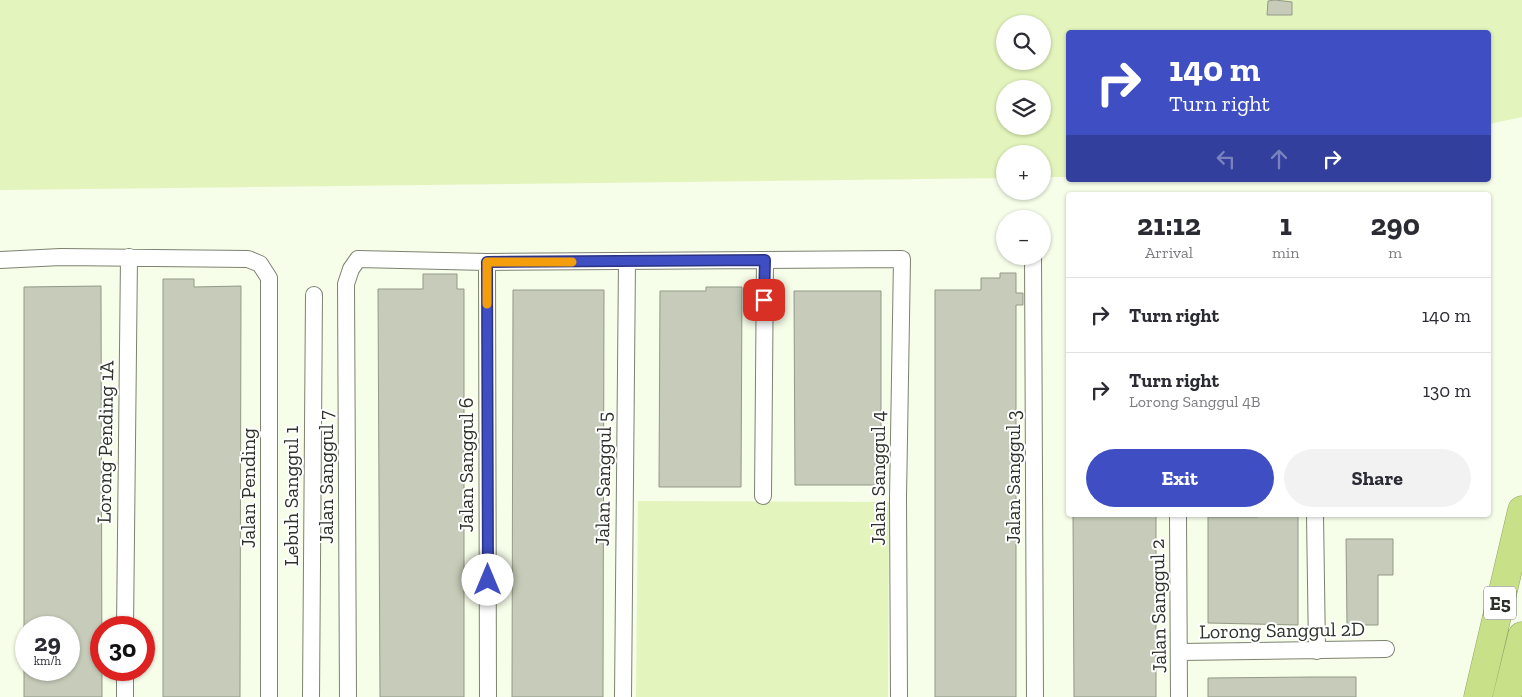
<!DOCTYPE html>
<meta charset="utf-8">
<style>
body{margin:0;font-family:"Zilla Slab",serif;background:#f2f2f3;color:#2b2b33;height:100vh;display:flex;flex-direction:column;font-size:19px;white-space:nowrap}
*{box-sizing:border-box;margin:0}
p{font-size:16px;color:#7c7c81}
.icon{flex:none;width:28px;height:28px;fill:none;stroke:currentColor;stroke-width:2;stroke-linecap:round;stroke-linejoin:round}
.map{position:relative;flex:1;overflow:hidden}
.details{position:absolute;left:1066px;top:192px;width:425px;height:325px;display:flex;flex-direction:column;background:#fff;border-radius:5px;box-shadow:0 1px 4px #0004}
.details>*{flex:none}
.top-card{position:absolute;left:1066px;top:30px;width:425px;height:152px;border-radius:5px;box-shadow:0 1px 4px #0004;background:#3f4fc3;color:#fff;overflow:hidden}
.fabs{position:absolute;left:996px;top:15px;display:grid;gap:10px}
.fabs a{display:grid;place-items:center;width:55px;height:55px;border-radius:50%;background:#fff;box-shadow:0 1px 4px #0004;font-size:25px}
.speed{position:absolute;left:15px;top:616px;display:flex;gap:10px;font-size:25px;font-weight:700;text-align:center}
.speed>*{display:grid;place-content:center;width:65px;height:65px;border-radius:50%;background:#fff;box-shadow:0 1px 4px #0004;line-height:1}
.speed small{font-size:12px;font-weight:400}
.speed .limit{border:8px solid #d22;background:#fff;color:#111}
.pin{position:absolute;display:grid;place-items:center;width:42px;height:42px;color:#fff;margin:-21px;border-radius:10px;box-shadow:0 2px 8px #0006}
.me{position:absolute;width:55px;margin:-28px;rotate:0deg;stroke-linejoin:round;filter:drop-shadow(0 0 4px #0008)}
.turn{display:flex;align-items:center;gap:18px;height:105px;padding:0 20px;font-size:22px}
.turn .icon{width:65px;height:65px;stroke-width:2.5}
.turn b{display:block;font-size:35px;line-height:42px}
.lanes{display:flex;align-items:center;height:48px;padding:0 20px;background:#0003;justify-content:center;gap:25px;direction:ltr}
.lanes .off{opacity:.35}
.eta{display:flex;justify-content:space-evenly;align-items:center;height:85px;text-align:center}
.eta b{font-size:30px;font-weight:800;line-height:35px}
.action{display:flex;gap:10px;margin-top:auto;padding:10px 20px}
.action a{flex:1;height:58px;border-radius:30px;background:#3f4fc3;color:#fff;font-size:20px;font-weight:800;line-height:58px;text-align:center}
.action a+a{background:#f2f2f3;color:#2b2b33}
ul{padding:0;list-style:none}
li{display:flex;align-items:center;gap:15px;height:75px;padding:0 20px;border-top:1px solid #e1e1e2}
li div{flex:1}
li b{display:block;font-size:19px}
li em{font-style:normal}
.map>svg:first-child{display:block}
.green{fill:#e3f4bc;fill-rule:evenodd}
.building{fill:#c6ccb9;stroke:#939987}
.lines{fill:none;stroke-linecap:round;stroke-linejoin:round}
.minor-casing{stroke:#7d8271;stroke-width:18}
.motorway-casing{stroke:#92a367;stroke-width:29}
.minor{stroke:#fff;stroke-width:16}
.motorway{stroke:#c8e188;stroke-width:28}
.route-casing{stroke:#29337f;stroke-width:12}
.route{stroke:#3f4fc3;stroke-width:9}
.slow{stroke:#f59e0b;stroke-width:9}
.labels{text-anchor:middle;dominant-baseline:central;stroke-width:4;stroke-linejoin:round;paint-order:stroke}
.shield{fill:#fff;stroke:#6d6f69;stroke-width:1}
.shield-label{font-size:19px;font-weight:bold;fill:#2e3129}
.street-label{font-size:20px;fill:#2e3129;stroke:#fff}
</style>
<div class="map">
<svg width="1522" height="697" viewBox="0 0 1522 697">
<rect width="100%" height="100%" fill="#f6fde9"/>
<path class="green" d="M0,0H1522V117L1489,124V32H1069V177H1043L1042,154H1005V178L0,190ZM1005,24H1042V61H1005ZM1005,89H1042V126H1005Z
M638,501L889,502L888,697H636Z"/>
<path class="building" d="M1275,0L1292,2V15H1267L1268,1Z
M1000,273H1016V293H1023V305H1016V697H935V290H981V278H1000Z
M423,274H457V289H464V697H380L378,289H423Z
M163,279H194V287L241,286L240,697H163Z
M101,286L102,697H24V670H69V628H24V287Z
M706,287H742L741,487H659L660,291H706Z
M513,290H604L603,697H512Z
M794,291H881V485H795Z
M1073,515H1156V697H1074Z
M1258,515H1298V625L1208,623V517H1258Z
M1346,539H1393V575H1378V625H1347Z
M1312,677H1356V697H1208V678Z"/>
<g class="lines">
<defs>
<path id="minor" d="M1033,256L1035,697
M0,260L61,257L248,259L260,264L269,278V697
M487,262L488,697
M763,496L765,260
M1178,515L1179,697
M1315,515L1317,651
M125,628L129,257
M1180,652L1386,649
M125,670V697
M311,697L314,295
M348,697L346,284L351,269L358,259L487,262L902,259L898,497L899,697
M623,697L627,261"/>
<path id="motorway" d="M1478,697L1522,510
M1507,697L1522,636"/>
</defs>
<use href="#minor" class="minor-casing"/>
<use href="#motorway" class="motorway-casing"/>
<use href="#minor" class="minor"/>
<use href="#motorway" class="motorway"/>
</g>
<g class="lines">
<defs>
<path id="route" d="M488,580L487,262L765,260L764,300"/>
</defs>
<use href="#route" class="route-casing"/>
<use href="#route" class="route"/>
<path class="slow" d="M487,304V262H572"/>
</g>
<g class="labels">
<rect class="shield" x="1484" y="586.5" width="32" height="33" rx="4"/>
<g class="shield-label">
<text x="1500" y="603">E5</text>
</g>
<g class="street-label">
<text transform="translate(105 442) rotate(-89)">Lorong Pending 1A</text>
<text transform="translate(466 465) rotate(-90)">Jalan Sanggul 6</text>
<text transform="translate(326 477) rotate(-90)">Jalan Sanggul 7</text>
<text transform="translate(1013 477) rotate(-90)">Jalan Sanggul 3</text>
<text transform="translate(878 478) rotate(-90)">Jalan Sanggul 4</text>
<text transform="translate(603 479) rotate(-89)">Jalan Sanggul 5</text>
<text transform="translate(248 488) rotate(-90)">Jalan Pending</text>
<text transform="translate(291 496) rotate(-90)">Lebuh Sanggul 1</text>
<text transform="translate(1158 606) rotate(-91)">Jalan Sanggul 2</text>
<text transform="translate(1282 630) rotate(-1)">Lorong Sanggul 2D</text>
</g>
</g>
</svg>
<div class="fabs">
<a><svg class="icon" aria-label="search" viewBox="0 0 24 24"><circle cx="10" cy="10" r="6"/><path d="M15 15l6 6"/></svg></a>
<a><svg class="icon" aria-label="layers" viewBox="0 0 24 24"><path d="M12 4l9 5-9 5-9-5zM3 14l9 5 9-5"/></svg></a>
<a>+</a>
<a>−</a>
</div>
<div class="speed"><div>29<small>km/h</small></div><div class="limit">30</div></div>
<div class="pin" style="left:764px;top:300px;background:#d93025"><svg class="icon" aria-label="arrive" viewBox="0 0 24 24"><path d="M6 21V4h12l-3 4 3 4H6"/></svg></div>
<svg class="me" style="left:488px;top:580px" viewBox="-20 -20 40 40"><circle r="19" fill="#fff"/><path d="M0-13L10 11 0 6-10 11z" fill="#3f4fc3"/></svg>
<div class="top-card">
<div class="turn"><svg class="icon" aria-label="right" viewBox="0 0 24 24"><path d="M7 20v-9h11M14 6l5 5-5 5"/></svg><div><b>140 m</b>Turn right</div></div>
<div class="lanes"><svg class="icon off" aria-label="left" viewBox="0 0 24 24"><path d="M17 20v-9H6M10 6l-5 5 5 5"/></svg><svg class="icon off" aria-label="ahead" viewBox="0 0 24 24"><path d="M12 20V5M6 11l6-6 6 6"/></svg><svg class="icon" aria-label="right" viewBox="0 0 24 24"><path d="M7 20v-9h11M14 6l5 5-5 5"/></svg></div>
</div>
<section class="details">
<div class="eta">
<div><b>21:12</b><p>Arrival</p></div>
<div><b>1</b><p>min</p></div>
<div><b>290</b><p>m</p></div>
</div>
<ul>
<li><svg class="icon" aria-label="right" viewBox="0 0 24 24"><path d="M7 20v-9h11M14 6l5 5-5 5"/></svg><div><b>Turn right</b></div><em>140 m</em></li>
<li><svg class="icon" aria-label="right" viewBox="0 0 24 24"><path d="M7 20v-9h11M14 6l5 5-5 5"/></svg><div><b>Turn right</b><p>Lorong Sanggul 4B</p></div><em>130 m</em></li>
</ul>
<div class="action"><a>Exit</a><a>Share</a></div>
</section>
</div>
